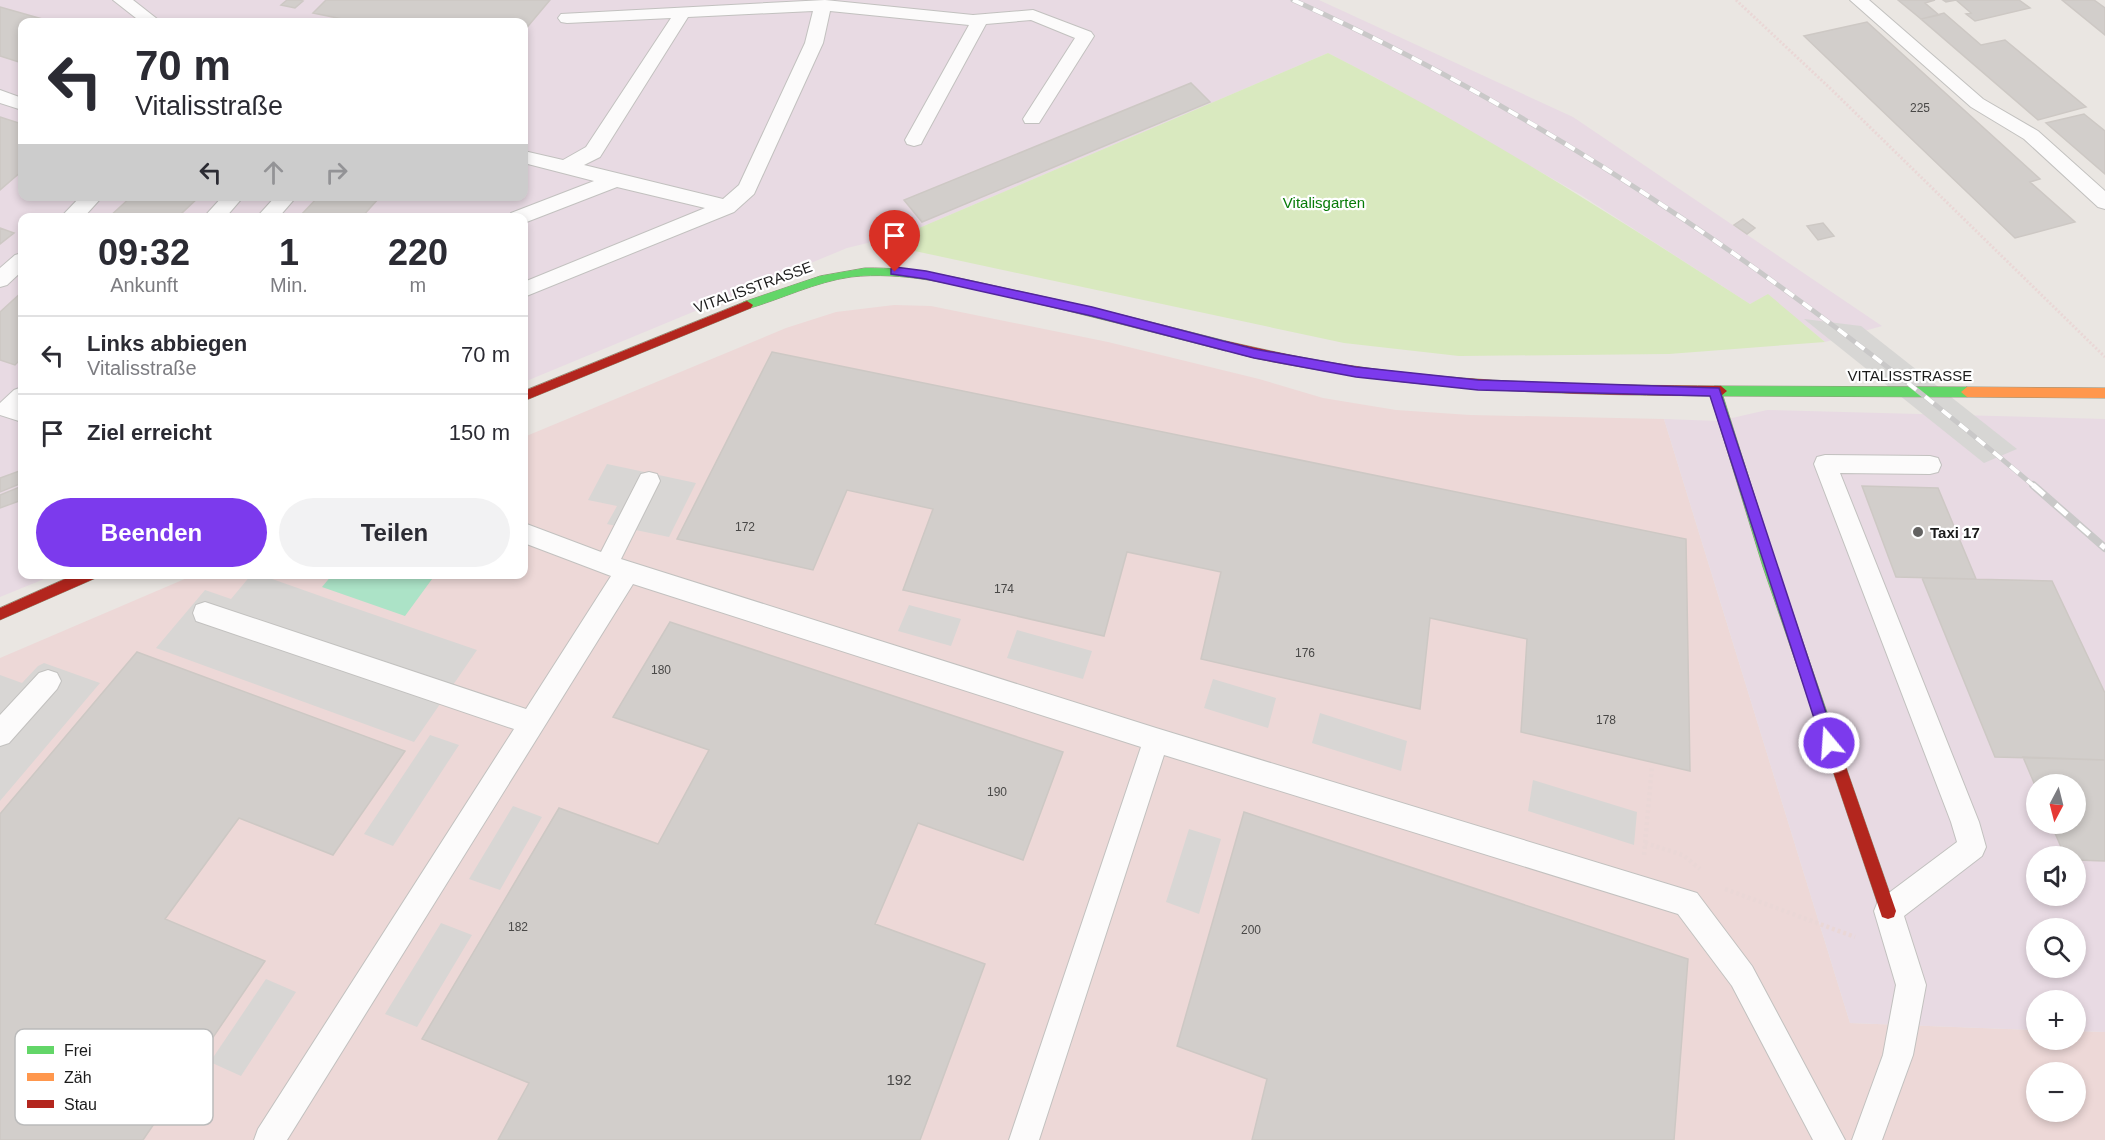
<!DOCTYPE html>
<html lang="de">
<meta charset="utf-8">
<style>
body{margin:0;font-family:Helvetica,sans-serif;background:#f2f2f3;color:#2b2b33;height:100vh;display:flex;flex-direction:column;font-size:22px;white-space:nowrap}
*{box-sizing:border-box;margin:0}
p{font-size:20px;color:#7c7c81}
.icon{flex:none;width:33px;height:33px;fill:none;stroke:currentColor;stroke-width:2;stroke-linecap:round;stroke-linejoin:round}
.map{position:relative;flex:1;overflow:hidden}
.details{position:absolute;left:18px;top:213px;width:510px;height:366px;display:flex;flex-direction:column;background:#fff;border-radius:12px;box-shadow:0 3px 9px #0003}
.details>*{flex:none}
.hud{position:absolute;left:18px;top:18px;width:510px;height:183px;border-radius:12px;box-shadow:0 3px 9px #0003;background:#fff;color:#2b2b33;overflow:hidden}
.needle{width:39px;rotate:187deg}
.buttons{position:absolute;left:2026px;top:774px;display:grid;gap:12px}
.buttons a{display:grid;place-items:center;width:60px;height:60px;border-radius:50%;background:#fff;box-shadow:0 3px 9px #0003;font-size:30px}
.pin{position:absolute;display:grid;place-items:center;width:51px;height:51px;color:#fff;margin:-62px -26px;border-radius:50% 50% 50% 0;rotate:-45deg;box-shadow:0 0 6px #0007}
.pin .icon{rotate:45deg}
.me{position:absolute;width:66px;margin:-33px;rotate:342deg;stroke-linejoin:round;filter:drop-shadow(0 0 4px #0008)}
.turn{display:flex;align-items:center;gap:21px;height:126px;padding:0 18px;font-size:27px}
.turn .icon{width:78px;height:78px;stroke-width:2.5}
.turn b{display:block;font-size:42px;line-height:51px}
.lanes{display:flex;align-items:center;height:57px;padding:0 18px;background:#0003;justify-content:center;gap:30px;direction:ltr}
.lanes .off{opacity:.35}
.eta{display:flex;justify-content:space-evenly;align-items:center;height:102px;text-align:center}
.eta b{font-size:36px;font-weight:700;line-height:42px}
.action{display:flex;gap:12px;margin-top:auto;padding:12px 18px}
.action a{flex:1;height:69px;border-radius:36px;background:#7c3aed;color:#fff;font-size:24px;font-weight:700;line-height:69px;text-align:center}
.action a+a{background:#f2f2f3;color:#2b2b33}
ul{padding:0;list-style:none}
li{display:flex;align-items:center;gap:18px;height:78px;padding:0 18px;border-top:2px solid #e1e1e2}
li div{flex:1}
li b{display:block;font-size:22px}
li em{font-style:normal}
.map>svg:first-child{display:block}
.commercial{fill:#edd8d7;fill-rule:evenodd}
.industrial{fill:#e8dae3;fill-rule:evenodd}
.religious{fill:#d8d6d4}
.grass{fill:#d9e9bf}
.pitch{fill:#ace3c7}
.pier{fill:#d7d6d4}
.building{fill:#d2cecb;stroke:#cdc8c4;stroke-width:1.5}
.lines{fill:none;stroke-linecap:round;stroke-linejoin:round}
.lane-casing{stroke:#c2c1bf;stroke-width:2}
.fast-casing{stroke:#93927a;stroke-width:1}
.slow-casing{stroke:#93927a;stroke-width:1}
.jam-casing{stroke:#93927a;stroke-width:1}
.path-far1{stroke:#ead7d6;stroke-width:3;stroke-dasharray:2 2;stroke-linecap:butt}
.path{stroke:#ead7d6;stroke-width:4.5;stroke-dasharray:3 3;stroke-linecap:butt}
.lane{fill:#fcfbfb;fill-rule:evenodd}
.fast{fill:#63d668;fill-rule:evenodd}
.slow{fill:#ff974d;fill-rule:evenodd}
.jam{fill:#b3261e;fill-rule:evenodd}
.rail-far1-casing{stroke:#c9c8c8;stroke-width:5}
.rail-casing{stroke:#c9c8c8;stroke-width:8}
.rail-far1{stroke:#fff;stroke-width:4;stroke-dasharray:11;stroke-linecap:butt}
.rail{stroke:#fff;stroke-width:5;stroke-dasharray:15;stroke-linecap:butt}
.route{fill:#7c3aed;stroke:#51269a;stroke-width:1.5}
.poi-dot{fill:#636261;stroke:#fff;stroke-width:2}
.labels{text-anchor:middle;dominant-baseline:central;stroke-width:4.5;stroke-linejoin:round;paint-order:stroke}
.number-label{font-size:12px;fill:#494847}
.park-label{font-size:15px;fill:#077b08;stroke:#fff}
.street-label{font-size:15px;fill:#1b1b1b;stroke:#fff}
.poi-label{font-size:15px;font-weight:bold;fill:#1b1b1b;stroke:#fff;text-anchor:start}
.near-number-label{font-size:15px;fill:#494847}
.key{fill:#fff;stroke:#bbb;stroke-width:1.5}
.key-label{font-size:16px;fill:#1b1b1b}
</style>
<div class="map">
<svg width="2105" height="1140" viewBox="0 0 2105 1140">
<rect width="100%" height="100%" fill="#eae6e2"/>
<path class="commercial" d="M894,305L931,306L1108,342L1259,379L1323,398L1396,410L1470,415L1664,419L1850,1023L2037,1030V1040H2076V1031L2105,1032V1140H0V658L194,575L524,574V437L786,328L836,312ZM2037,1072H2076V1112H2037Z"/>
<path class="industrial" d="M0,0H1319L1573,117L1882,326L1825,342L1768,295L1750,304L1581,195L1380,80L1328,53L905,234L847,248L524,382V218H22V574L54,575L0,597ZM22,22H524V196H22Z
M1767,410L2105,419V1032L2076,1031V1000H2037V1030L1850,1023L1664,419L1719,421ZM2037,784H2076V824H2037ZM2037,856H2076V896H2037ZM2037,928H2076V968H2037Z"/>
<path class="religious" d="M607,464L696,483L669,537L607,524L617,506L588,500Z
M258,574L343,604L477,650L414,742L156,648L205,590L231,599L251,575Z
M909,605L961,619L951,646L898,631Z
M1017,630L1092,651L1083,679L1007,658Z
M44,663L100,683L0,801V675L22,683L38,666Z
M1213,679L1276,698L1268,728L1204,708Z
M1320,713L1407,741L1401,771L1312,743Z
M430,735L459,745L393,846L364,834Z
M1533,780L1637,812L1634,845L1528,811Z
M513,806L542,817L500,890L469,879Z
M1189,829L1221,839L1199,914L1166,902Z
M441,923L472,935L417,1027L385,1014Z
M266,979L296,992L241,1076L210,1062Z"/>
<path class="grass" d="M1328,53C1474,127 1612,215 1750,304L1768,294L1825,342L1669,354L1459,356L1344,343L910,250L905,234Z"/>
<path class="pitch" d="M332,575V574L435,575L405,616L322,587Z"/>
<path class="pier" d="M1804,319L1861,326L2017,449L1984,463Z"/>
<path class="building" d="M287,0H300L303,1L295,8L281,5Z
M326,0H550L524,31V22H357L313,13Z
M1898,0H1935L1925,3L1939,15L1921,19Z
M1943,0H2019L2030,8L1975,21L1966,14L1971,13L1956,0L1946,2Z
M2062,0H2094L2105,8V35Z
M0,7L53,22H22V63L0,56Z
M1944,13L1981,45L2005,40L2086,107L2038,120L1921,19Z
M1867,22L2040,179L2030,182L2075,222L2015,238L1804,36Z
M1191,83L1210,102L922,222L904,200Z
M2084,114L2105,131V174L2046,123Z
M0,117L22,124V171L0,190Z
M132,196H200L181,214L188,216L186,218H108Z
M319,196H374L379,198L361,218H310L301,215Z
M1743,219L1755,228L1747,234L1734,225Z
M1823,223L1834,236L1818,240L1807,226Z
M0,228L14,233L0,244Z
M22,292V358L15,365L0,360V312Z
M772,352L1686,539L1690,771L1521,732L1527,639L1430,618L1420,709L1201,659L1221,572L1127,552L1104,636L903,590L933,509L847,490L813,570L677,539Z
M22,470V483L0,492V478Z
M22,486V500L0,508V495Z
M1862,486L1938,488L1976,579L1896,577Z
M1922,578L2052,581L2105,693V760L1995,757Z
M670,622L1063,752L1023,860L918,823L875,924L985,964L920,1140H498L529,1083L422,1039L559,808L658,844L709,750L613,717Z
M137,652L405,751L333,855L239,818L165,919L265,961L143,1140H0V814Z
M2023,757L2105,760V861L2076,860V856H2065L2051,824H2076V784H2037V790Z
M1244,812L1688,959L1674,1140H1252L1267,1079L1177,1046Z"/>
<g class="lines">
<defs>
<path id="lane" d="M113,0H133L161,22H141Z
M825,0L973,15L1033,10L1091,32L1094,36L1039,123H1025L1023,119L1075,38L1031,20L986,24L923,140L921,144L914,146L907,144L905,140L969,25L830,11L823,43L754,194L734,212L524,297V282L705,208L617,187L524,223V218H508L511,213L594,181L524,163V151L563,160L586,147L671,18L567,23L561,22L558,18L561,14ZM813,11L805,43L739,185L723,199L584,165L600,157L688,17Z
M1850,0H1869L1983,99L2038,131L2105,191V209L2098,207L2024,139L1971,107Z
M0,90L22,98V110L0,103Z
M81,196H103L83,218H60Z
M223,196H244L225,218H203Z
M276,196H297L278,218H256Z
M22,253V271L7,285L0,287V268L15,255Z
M22,387V422L0,415V403L14,390Z
M1825,455L1930,456L1938,458L1941,465L1938,472L1930,474L1840,473L1979,822L1986,847L1982,856L1904,916L1926,985L1913,1055L1882,1140H1852L1883,1055L1896,985L1874,911L1878,901L1957,842L1951,822L1814,464L1817,457Z
M649,472L657,474L660,481L621,559L1156,728L1697,893L1752,966L1845,1140H1813L1732,986L1678,914L1164,755L1039,1140H1009L1141,747L633,584L287,1140H254L258,1129L514,729L196,621L193,613L196,605L205,602L526,709L611,576L524,543V523L601,552L641,474Z
M48,670L57,673L61,681L57,689L9,743L0,746V715L39,673Z"/>
<path id="fast" d="M865,268C916,267 964,279 1013,290C1085,305 1155,323 1226,341L1232,346L1226,351C1152,332 1079,313 1005,296C955,285 903,271 851,277C815,282 782,299 747,309L741,305L743,302L820,276Z
M1715,386L1967,387L1973,392L1967,397L1723,396L1777,567L1830,721L1828,726L1823,728L1818,726L1816,721L1763,567L1709,391Z"/>
<path id="slow" d="M1967,387L2105,388V398L1967,397L1961,392Z"/>
<path id="jam" d="M747,301L753,305L751,308L524,401V391Z
M1226,341C1266,350 1306,359 1347,365C1471,384 1596,385 1721,386L1727,391L1721,396C1589,395 1455,393 1325,371C1290,365 1255,360 1222,349L1220,346L1222,343Z
M76,574H98L96,578L0,620V608Z
M1823,714L1828,716L1830,721L1896,911L1894,917L1888,919L1882,917L1880,911L1816,721L1818,716Z"/>
</defs>
<use href="#lane" class="lane-casing"/>
<use href="#fast" class="fast-casing"/>
<use href="#slow" class="slow-casing"/>
<use href="#jam" class="jam-casing"/>
<path class="path-far1" d="M1736,0L1833,91L2105,357"/>
<path class="path" d="M1645,843L1683,855L1700,869
M1644,855L1652,766
M1725,889L1855,937"/>
<use href="#lane" class="lane"/>
<use href="#fast" class="fast"/>
<use href="#slow" class="slow"/>
<use href="#jam" class="jam"/>
<defs>
<path id="rail-far1" d="M1293,0C1564,122 1808,295 2034,486"/>
<path id="rail" d="M2033,485L2105,548"/>
</defs>
<use href="#rail-far1" class="rail-far1-casing"/>
<use href="#rail" class="rail-casing"/>
<use href="#rail-far1" class="rail-far1"/>
<use href="#rail" class="rail"/>
</g>
<path class="route" d="M895,267L926,271L1092,307L1254,349L1356,367L1478,380L1719,388L1836,743L1834,748L1829,750L1824,748L1822,743L1710,396L1478,390L1356,377L1254,358L1092,316L926,279L891,274V269Z"/>
<circle class="poi-dot" cx="1918" cy="532" r="6"/>
<g class="labels">
<g class="number-label">
<text x="1920" y="108">225</text>
<text x="745" y="527">172</text>
<text x="1004" y="589">174</text>
<text x="1305" y="653">176</text>
<text x="661" y="670">180</text>
<text x="1606" y="720">178</text>
<text x="997" y="792">190</text>
<text x="518" y="927">182</text>
<text x="1251" y="930">200</text>
</g>
<g class="park-label">
<text x="1324" y="202">Vitalisgarten</text>
</g>
<g class="street-label">
<text transform="translate(753 287) rotate(-20)">VITALISSTRASSE</text>
<text x="1910" y="375">VITALISSTRASSE</text>
</g>
<g class="poi-label">
<text x="1930" y="532">Taxi 17</text>
</g>
<g class="near-number-label">
<text x="899" y="1079">192</text>
</g>
</g>
<rect x="15" y="1029" width="198" height="96" rx="9" class="key"/>
<rect x="27" y="1046" width="27" height="8" fill="#63d668"/>
<rect x="27" y="1073" width="27" height="8" fill="#ff974d"/>
<rect x="27" y="1100" width="27" height="8" fill="#b3261e"/>
<g class="key-label">
<text x="64" y="1056">Frei</text>
<text x="64" y="1083">Zäh</text>
<text x="64" y="1110">Stau</text>
</g>
</svg>
<div class="buttons">
<a><svg class="needle" viewBox="-14 -14 28 28"><path d="M0-13l5 13h-10z" fill="#e53935"/><path d="M0 13l5-13h-10z" fill="#7c7c81"/></svg></a>
<a><svg class="icon" aria-label="sound" viewBox="0 0 24 24"><path d="M4 9h4l5-4v14l-5-4H4zM17 9q2 3 0 6"/></svg></a>
<a><svg class="icon" aria-label="search" viewBox="0 0 24 24"><circle cx="10" cy="10" r="6"/><path d="M15 15l6 6"/></svg></a>
<a>+</a>
<a>−</a>
</div>
<div class="pin" style="left:895px;top:272px;background:#d93025"><svg class="icon" aria-label="arrive" viewBox="0 0 24 24"><path d="M6 21V4h12l-3 4 3 4H6"/></svg></div>
<svg class="me" style="left:1829px;top:743px" viewBox="-20 -20 40 40"><circle r="17" fill="#7c3aed" stroke="#fff" stroke-width="3"/><path d="M0-11L8 9 0 5-8 9z" fill="#fff"/></svg>
<div class="hud">
<div class="turn"><svg class="icon" aria-label="left" viewBox="0 0 24 24"><path d="M17 20v-9H6M10 6l-5 5 5 5"/></svg><div><b>70 m</b>Vitalisstraße</div></div>
<div class="lanes"><svg class="icon" aria-label="left" viewBox="0 0 24 24"><path d="M17 20v-9H6M10 6l-5 5 5 5"/></svg><svg class="icon off" aria-label="ahead" viewBox="0 0 24 24"><path d="M12 20V5M6 11l6-6 6 6"/></svg><svg class="icon off" aria-label="right" viewBox="0 0 24 24"><path d="M7 20v-9h11M14 6l5 5-5 5"/></svg></div>
</div>
<section class="details">
<div class="eta">
<div><b>09:32</b><p>Ankunft</p></div>
<div><b>1</b><p>Min.</p></div>
<div><b>220</b><p>m</p></div>
</div>
<ul>
<li><svg class="icon" aria-label="left" viewBox="0 0 24 24"><path d="M17 20v-9H6M10 6l-5 5 5 5"/></svg><div><b>Links abbiegen</b><p>Vitalisstraße</p></div><em>70 m</em></li>
<li><svg class="icon" aria-label="arrive" viewBox="0 0 24 24"><path d="M6 21V4h12l-3 4 3 4H6"/></svg><div><b>Ziel erreicht</b></div><em>150 m</em></li>
</ul>
<div class="action"><a>Beenden</a><a>Teilen</a></div>
</section>
</div>
